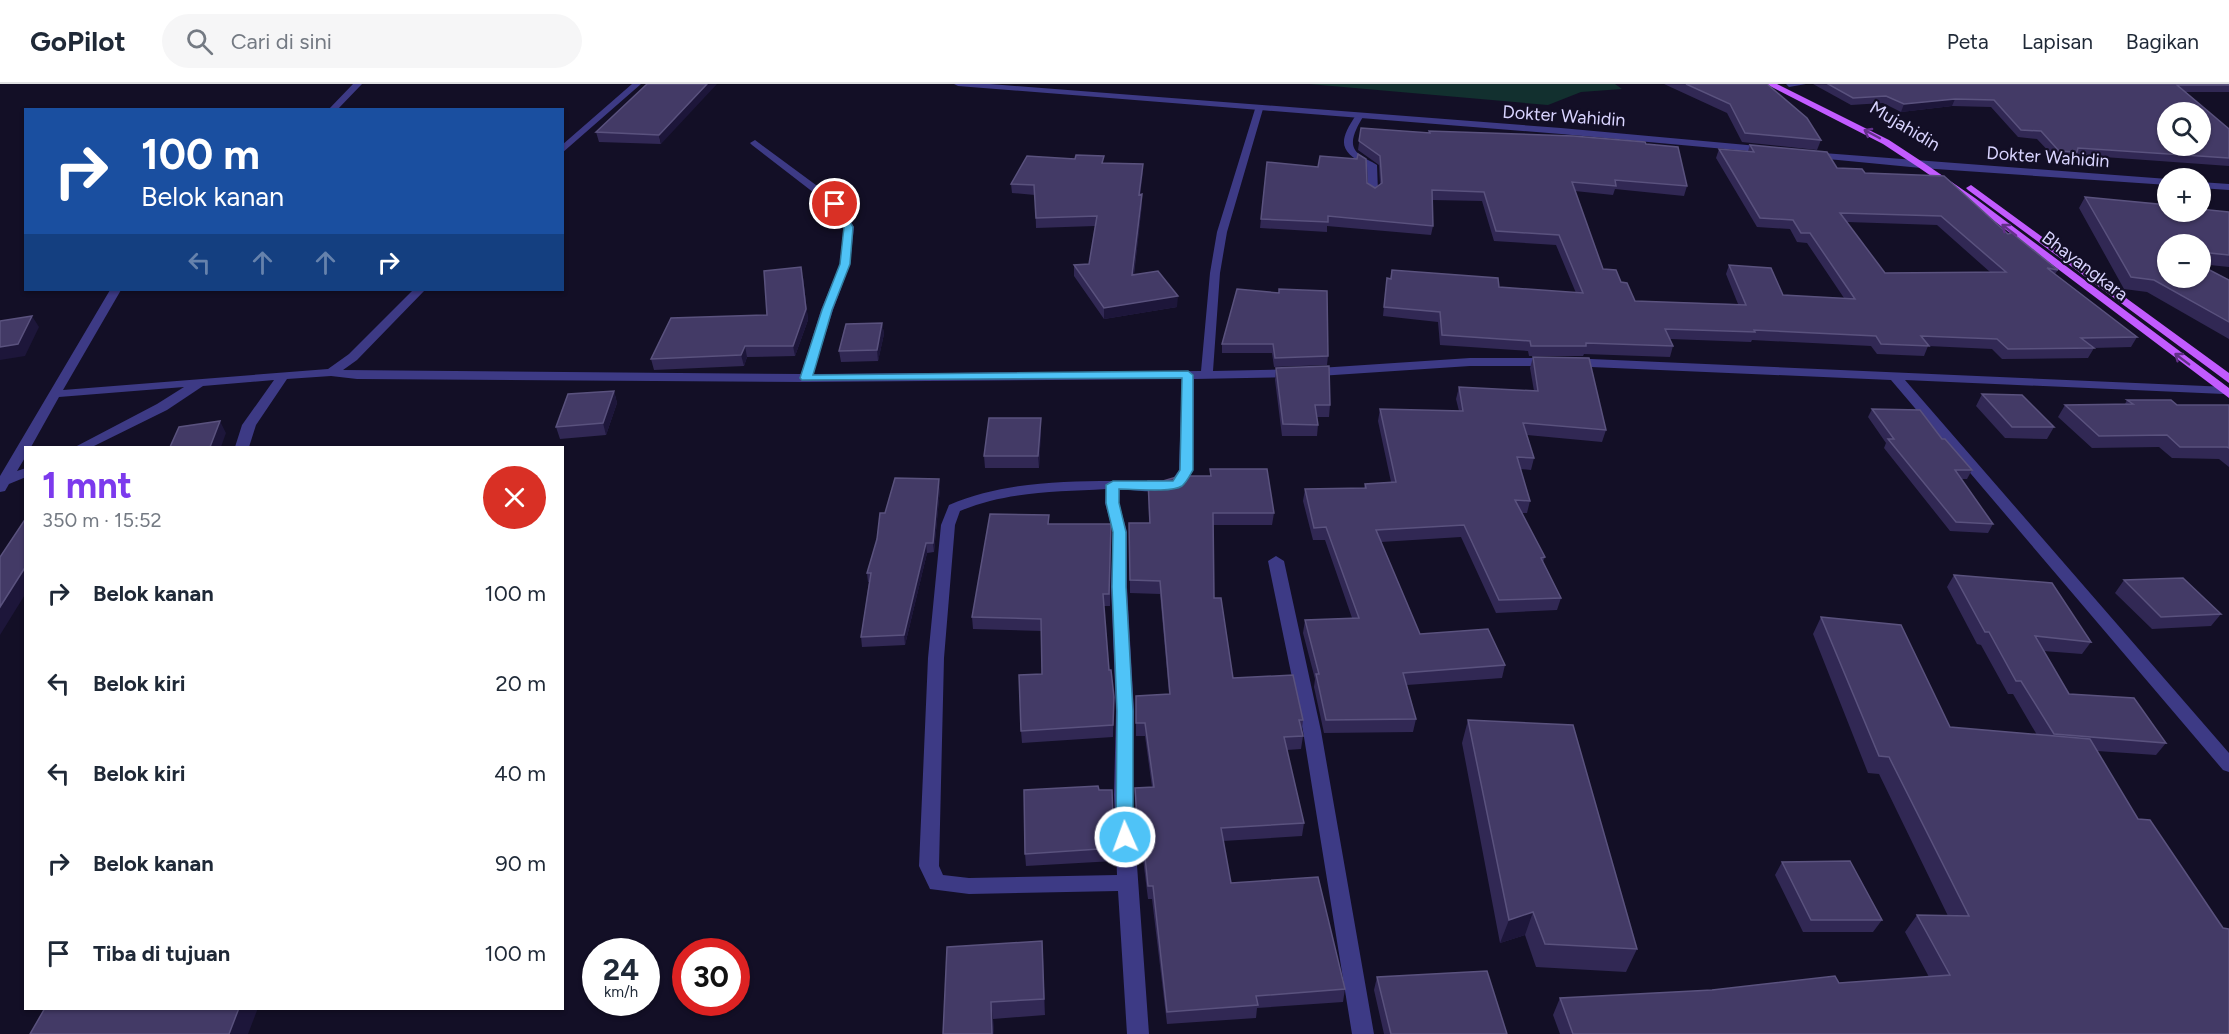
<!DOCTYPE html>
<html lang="id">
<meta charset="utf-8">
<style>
body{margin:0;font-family:Figtree,sans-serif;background:#f6f6f7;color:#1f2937;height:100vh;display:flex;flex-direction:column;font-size:22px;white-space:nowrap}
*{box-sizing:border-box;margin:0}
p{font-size:20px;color:#747a83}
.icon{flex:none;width:33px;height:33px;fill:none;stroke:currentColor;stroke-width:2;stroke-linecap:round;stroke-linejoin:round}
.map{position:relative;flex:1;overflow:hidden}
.side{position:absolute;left:24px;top:362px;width:540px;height:564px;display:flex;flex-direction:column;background:#fff;border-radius:0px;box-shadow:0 2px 4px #0004}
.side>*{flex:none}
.top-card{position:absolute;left:24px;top:24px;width:540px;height:183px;border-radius:0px;box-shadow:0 2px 4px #0004;background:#1a4fa0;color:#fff;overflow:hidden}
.controls{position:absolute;left:2157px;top:18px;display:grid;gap:12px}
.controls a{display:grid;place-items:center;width:54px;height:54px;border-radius:50%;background:#fff;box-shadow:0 2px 4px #0004;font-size:30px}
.speed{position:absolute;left:582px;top:854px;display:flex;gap:12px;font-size:30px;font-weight:700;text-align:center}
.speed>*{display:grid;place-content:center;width:78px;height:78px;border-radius:50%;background:#fff;box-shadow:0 2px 4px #0004;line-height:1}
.speed small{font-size:15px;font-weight:400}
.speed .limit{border:9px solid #d22;background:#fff;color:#111}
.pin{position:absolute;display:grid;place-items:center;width:51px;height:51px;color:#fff;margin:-26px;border:3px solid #fff;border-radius:50%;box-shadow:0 2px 6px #0007}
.me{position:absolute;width:66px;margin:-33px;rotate:358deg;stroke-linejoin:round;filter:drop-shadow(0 0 4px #0008)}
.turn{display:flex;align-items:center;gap:21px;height:126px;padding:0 18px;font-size:27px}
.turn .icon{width:78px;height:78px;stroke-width:2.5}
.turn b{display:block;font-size:42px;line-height:51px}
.lanes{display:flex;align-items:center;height:57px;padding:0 18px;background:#0003;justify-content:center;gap:30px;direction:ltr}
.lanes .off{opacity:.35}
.round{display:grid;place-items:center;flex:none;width:63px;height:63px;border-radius:32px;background:#f6f6f7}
.head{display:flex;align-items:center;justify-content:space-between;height:102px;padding:0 18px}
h1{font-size:36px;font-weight:700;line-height:45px;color:#7c3aed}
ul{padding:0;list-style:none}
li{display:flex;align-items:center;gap:18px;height:90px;padding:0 18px}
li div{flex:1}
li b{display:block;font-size:22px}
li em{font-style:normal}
header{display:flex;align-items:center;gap:36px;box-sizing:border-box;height:84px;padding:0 30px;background:#fff;border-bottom:2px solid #e0e1e3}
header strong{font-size:28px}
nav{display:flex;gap:33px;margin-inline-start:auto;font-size:21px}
.search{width:420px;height:54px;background:#f6f6f7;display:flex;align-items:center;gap:15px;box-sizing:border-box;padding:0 21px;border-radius:33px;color:#747a83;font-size:22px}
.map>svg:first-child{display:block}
.green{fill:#12302f}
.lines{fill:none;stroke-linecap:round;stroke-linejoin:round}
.minor{fill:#3d3a85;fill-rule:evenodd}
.tertiary{fill:#3d3a85;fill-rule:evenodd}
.primary{fill:#c25bff;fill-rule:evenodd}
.wall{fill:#312854;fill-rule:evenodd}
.shaded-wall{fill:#1d163a}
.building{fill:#433a66;stroke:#5a527e;stroke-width:1.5;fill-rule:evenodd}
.oneway{stroke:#623188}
.route{fill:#4fc3f7;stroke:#337fa1;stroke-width:1.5}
.labels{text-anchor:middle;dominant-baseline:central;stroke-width:4.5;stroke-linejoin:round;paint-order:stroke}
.far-street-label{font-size:18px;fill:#d9d4ff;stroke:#130f26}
</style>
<header>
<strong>GoPilot</strong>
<div class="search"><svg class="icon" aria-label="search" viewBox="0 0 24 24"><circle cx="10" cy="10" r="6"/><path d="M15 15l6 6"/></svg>Cari di sini</div>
<nav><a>Peta</a><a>Lapisan</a><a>Bagikan</a></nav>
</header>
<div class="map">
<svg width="2229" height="950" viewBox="0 0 2229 950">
<rect width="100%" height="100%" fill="#130f26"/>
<path class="green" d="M1309,0H1615L1622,5L1581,8L1548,21Z"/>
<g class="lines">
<path class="minor" d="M353,0H362L337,26H328Z
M632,0H641L562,69V61Z
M1786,0H1806L1789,3Z
M1259,22L1263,25L1227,148L1220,189L1213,287L1304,285L1470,274H1568L2228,303V309L2224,310L1905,296L2229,669V688L2223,686L1891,296L1568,282H1470L1304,293L1194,295L1193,386C1181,415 1146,407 1120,405L1119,419L1127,448V503L1134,627L1132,711L1149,950H1127L1118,807L969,810L930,805L919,782L928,574L941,441L949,421C1001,399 1057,397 1112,397C1132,397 1154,403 1172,396L1179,386L1182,295L806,298L357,295L331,292L287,295L256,341L249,363H235L242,341L274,296L203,302L167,326L92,363H75L157,320L184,303L59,313L31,363H26V372L17,387L26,384V393L9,400L5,407L0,408V392L110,206H121L63,306L328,285L349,270L413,206H425L357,276L343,286L801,290L821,226L840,180L844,143L831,122L752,61L750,59L755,56L839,118L854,143L850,180L833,226L813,290L1201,287L1210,189L1217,148L1255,25ZM1106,405L1105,419L1113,448L1111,503L1116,627L1114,711L1117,791L969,794L943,791L939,782L944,574L955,441L960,427C1007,407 1056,408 1106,405Z
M1356,31L1363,33C1357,43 1346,61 1359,70C1365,75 1371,77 1377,81L1378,108L1373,111L1368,108L1367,82C1339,67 1338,58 1356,31Z
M1276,472L1284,477L1321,647L1374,950H1352L1303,647L1268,477Z"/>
<path class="tertiary" d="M954,0H990L1561,44L1769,63L1774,66L1769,69L1561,50L958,2Z
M1810,68L2168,95V101L1921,84L1807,73V69Z
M2200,98L2229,100V106L2200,104Z"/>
<path class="primary" d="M1766,0H1777L1889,56L1924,79L1975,114L2229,304V314L1969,118L1918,83L1883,60Z
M1971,101L2229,289V299L1968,106L1966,104Z"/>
</g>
<path class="wall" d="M647,0L661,60L599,58L596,48Z
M1664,0H1767L1821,56L1817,66L1742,58L1727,29Z
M1813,0H2229V8H2185L2229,45V82L2076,71L2073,76L2055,74L2037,55L2018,53L1991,23L1952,22L1901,28L1883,19L1851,21Z
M1361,44L1429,49V47L1646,60L1687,102L1684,112L1615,105L1613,111L1575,107L1603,185L1621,198L1635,217L1738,220L1726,190L1729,181L1783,211L1844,214L1807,159L1797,158L1790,145L1757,143L1716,74L1719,65L1748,67L1750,61L1837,84L1865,89L2008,150L2058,186L2055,190L2137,253L2131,263L2093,264H2094L2088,274L2002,275L1992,265L1928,262L1924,272L1877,270L1871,262L1752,256L1751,258L1670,255L1673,262L1670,273L1584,270L1583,272H1529L1528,267L1440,261L1438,238L1383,232L1386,204L1390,195L1392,186L1499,203L1576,209L1556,161L1494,157L1482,117L1432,116L1433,142L1431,151L1327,142V148L1260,144L1267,78L1367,99L1375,104L1380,100L1379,81L1358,66ZM1847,138L1937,141L1990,188L1885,189Z
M1104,79L1143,80L1140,111L1142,120L1134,191L1177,223L1104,235L1074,192V181L1089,180L1095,142L1036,144L1035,111L1012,109L1011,100Z
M2085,113L2229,128V183L2200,180V160H2168V194L2229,196V255L2147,208L2124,205L2079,124Z
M803,193L808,236L795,272L747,273L744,282L654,286L651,275L767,231Z
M1237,205L1328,272L1327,281L1274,283L1272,269H1222V260Z
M882,239L884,250L878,277L841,278L839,267Z
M1533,273L1606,346L1602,358L1527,351L1534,374L1531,386L1520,385L1530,417L1527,429H1521L1545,473L1543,478L1561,514L1557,526L1496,529L1461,453L1381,458L1420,550L1505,581L1502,594L1407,601L1416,635L1413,648L1324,649L1314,603L1315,595L1303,549L1305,536L1352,534L1325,456H1313L1303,417L1305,405L1364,404L1365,400L1391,398L1378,337L1380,325L1459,327L1456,315L1459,303L1534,307L1530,284Z
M1276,284L1330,321L1329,333H1317L1318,341L1317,352H1282L1275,296Z
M614,307L617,319L606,351L560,355L556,343Z
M1982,310L2054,343L2047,355L2005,354L1976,322Z
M2127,316L2177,321H2229V383L2219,375L2172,374L2159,363L2092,364L2058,333L2065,321L2125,320Z
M1872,325L1942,355L1972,386L1967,395H1961L1993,440L1988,449L1950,447L1884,364L1886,359L1868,333Z
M1041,346L1039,384H985L984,372Z
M1210,385L1274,429L1272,441H1213L1214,514L1233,594L1303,636L1302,645L1303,652L1301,665L1287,666L1304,739L1302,752L1223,757L1231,799L1345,905L1343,918L1257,924L1256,934L1167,940L1152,815H1148L1143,775L1139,776L1135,717V704L1152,703L1145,652H1136V612L1169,610L1160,510L1130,509L1129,439H1149L1148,397H1163L1210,392Z
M940,404L934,468L927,469L905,561L862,563L861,553L869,498H868L867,489L885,429Z
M1049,431V440H1111L1110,522H1104L1109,586L1114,613L1113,653L1022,659L1021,647L1042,590V547L973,545L972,533Z
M1954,491L2091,558L2082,570L2043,567L2069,610L2166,659L2156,671L2097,667L2138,735L2223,844L2229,950H1560L1553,931L1560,914L1839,899L1929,893L1905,848L1917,831L1948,832L1879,690L1868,689L1813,550L1821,533L1950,643L2037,651L2013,610H2008L1981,561L1977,560L1947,503Z
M2124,496L2221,530L2211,542L2152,545L2115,509Z
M1468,636L1637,865L1626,888L1536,883L1525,851L1500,859L1462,659Z
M1114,764V777L1026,782L1025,770Z
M1782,778L1882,836L1873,848H1803L1775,791Z
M1043,873L1045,931L993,935L994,950H943Z
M1377,893L1507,950H1384L1374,906Z"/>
<path class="shaded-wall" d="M707,0H717L661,60L659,51Z
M1955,15L1952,22L1901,28L1904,20Z
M1143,80V90L1139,120V111Z
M1142,110V120L1132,202V191Z
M801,183L808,236L795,272L793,262Z
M1178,212L1177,223L1104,235V224Z
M32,232L39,243L25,272L0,276V263Z
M882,239L884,250L878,277L877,266Z
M745,262L747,273L744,282L741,271Z
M614,307L617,319L606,351L603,339Z
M1041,334V346L1039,384L1038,372Z
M220,337L226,349L221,363H210Z
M939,395L940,404L934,468L933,459Z
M926,459L927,469L905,561L904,551Z
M26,482V509L0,551V523Z
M1533,828L1525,851L1500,859L1509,836Z
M1042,857L1043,873L1045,931L1044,915Z
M991,918L993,935L994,950H992Z
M239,924H258L248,950H229Z"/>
<path class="building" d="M647,0H707L659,51L596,48Z
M1686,0H1767L1807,34L1821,56L1745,49L1730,20Z
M1828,0H2229V1H2177L2229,45V74L2078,64L2077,68L2059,67L2041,47L2021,46L1994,16L1955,15L1904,20L1886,12L1853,14ZM2168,28H2200V62H2168Z
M1361,44L1430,49L1429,47L1573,52L1645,58L1646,60L1678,63L1687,102L1615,96L1616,102L1572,98L1603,185L1616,186L1621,198L1627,199L1635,217L1746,221L1729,181L1771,184L1783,211L1855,215L1810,149H1801L1793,136L1760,134L1719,65L1754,68L1750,61L1827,68L1837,84L1862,85L1865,89L1944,92L2008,150L2012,149L2058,186L2047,184L2137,253L2081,254L2094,264L2008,265L1997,255L1921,252L1929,262L1881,260L1876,252L1754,246L1755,248L1665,245L1673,262L1586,259V262H1531L1530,257L1442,251L1440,228L1384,223L1387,194L1391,195L1392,186L1498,194L1499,203L1583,209L1559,151L1496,147L1484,108L1432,106L1433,142L1328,132V138L1261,135L1267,78L1318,83L1320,72L1357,75L1358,70L1366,75L1367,99L1375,104L1382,99L1380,72L1359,57ZM1840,129L1941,132L2006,188L1885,189Z
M1076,71L1104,72L1102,79L1143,80L1139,111L1142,110L1132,191L1158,187L1178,212L1104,224L1074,181L1089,180L1097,132L1036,134L1034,101L1011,100L1027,72L1075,75Z
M2085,113L2168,121V128H2200V125L2229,128V171L2200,168V160H2168V194H2200V181L2229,196V238L2154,196L2131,193Z
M801,183L806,225L793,262H745L741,271L651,275L671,234L767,231L764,187Z
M1237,205L1279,209V205L1327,207L1328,272L1275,274L1273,260H1222Z
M32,232L18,260L0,263V237Z
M882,239L877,266L839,267L846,240Z
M1533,273L1589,274L1606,346L1523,339L1534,374L1517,373L1530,417L1515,416L1545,473L1541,474L1561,514L1499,516L1464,441L1376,446L1420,550L1488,545L1505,581L1403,589L1416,635L1326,636L1316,590H1319L1305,536L1359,534L1326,443L1314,444L1305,405L1366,404L1365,400L1396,398L1380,325L1463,327L1459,303L1538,307Z
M1329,282L1330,321H1315L1318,341L1283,340L1276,284Z
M614,307L603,339L556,343L568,310Z
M1982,310L2022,311L2054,343H2012Z
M2127,316H2171L2177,321H2229V364L2227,363H2180L2167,351L2099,352L2065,321L2133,320Z
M1872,325L1920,326L1942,355H1945L1972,386H1955L1993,440L1956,438L1888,355H1894Z
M989,334H1041L1038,372H984Z
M220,337L210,363H170L179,343Z
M1210,385H1267L1274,429H1213L1214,514H1221L1233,594L1293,591L1303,636H1299L1303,652L1284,653L1304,739L1221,744L1231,799L1318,793L1345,905L1256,912L1258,921L1167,928L1153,802H1148L1144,763H1139L1135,704L1154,703L1145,639H1136V612L1170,610L1160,497L1130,496L1129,439H1150L1148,397H1163L1180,392H1211Z
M895,394L939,395L933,459H926L904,551L861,553L871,489H867L877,455L880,429H885Z
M990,430L1049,431L1048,440H1111L1109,510H1103L1109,586H1111L1114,613L1113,641L1021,647L1019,591L1042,590L1041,535L972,533Z
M26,434V482L0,523V473Z
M1954,491L2052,499L2091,558L2035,552L2069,610L2134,614L2166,659L2054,650L2021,597H2016L1989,548H1985Z
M2183,494L2221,530L2161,533L2124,496Z
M1821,533L1901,541L1950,643L2090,655L2138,735L2150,736L2223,844L2229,845V950H1573L1560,914L1712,906L1835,892L1839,899L1950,891L1917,831L1969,832L1889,673L1879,672Z
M1468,636L1573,641L1637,865L1545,860L1533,828L1509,836Z
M1098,702L1099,706H1112L1114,764L1025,770L1024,706Z
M1850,777L1882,836H1811L1782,778Z
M1042,857L1044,915L991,918L992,950H943L947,863Z
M1487,887L1507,950H1391L1377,893Z
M45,924H239L229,950H30Z"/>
<defs><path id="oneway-shaft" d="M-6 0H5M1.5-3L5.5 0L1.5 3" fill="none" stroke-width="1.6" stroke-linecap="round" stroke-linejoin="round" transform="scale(1.5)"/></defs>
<g class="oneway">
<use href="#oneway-shaft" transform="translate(1872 50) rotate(-152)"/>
<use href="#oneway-shaft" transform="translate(2009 146) rotate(-142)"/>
<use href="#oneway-shaft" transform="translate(2182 275) rotate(-143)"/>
</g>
<path class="route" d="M832,118H838L853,143L850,180L832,226L813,291L1188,287L1193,291V386C1190,391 1187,398 1182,402C1171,409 1134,405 1119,405V419L1126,448V503L1133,627V753L1131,758L1125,760L1119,758L1116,753L1117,627L1112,503L1113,448L1106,419V401L1113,397H1173L1180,386L1182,294L802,296L800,294L822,226L840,180L844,143L830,120Z"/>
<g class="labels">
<g class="far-street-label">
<text transform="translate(1564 32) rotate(4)">Dokter Wahidin</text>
<text transform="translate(1905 42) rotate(31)">Mujahidin</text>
<text transform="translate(2048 73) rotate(4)">Dokter Wahidin</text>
<text transform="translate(2085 182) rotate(37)">Bhayangkara</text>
</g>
</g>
</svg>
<div class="controls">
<a><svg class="icon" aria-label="search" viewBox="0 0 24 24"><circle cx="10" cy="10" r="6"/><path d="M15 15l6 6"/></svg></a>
<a>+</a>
<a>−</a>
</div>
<div class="speed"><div>24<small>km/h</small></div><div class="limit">30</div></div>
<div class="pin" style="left:835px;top:120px;background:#d93025"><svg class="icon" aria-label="arrive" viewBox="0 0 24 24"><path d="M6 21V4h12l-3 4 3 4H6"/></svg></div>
<svg class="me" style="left:1125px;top:753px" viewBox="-20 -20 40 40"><circle r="17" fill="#4fc3f7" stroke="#fff" stroke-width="3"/><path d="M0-11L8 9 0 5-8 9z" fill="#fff"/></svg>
<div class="top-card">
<div class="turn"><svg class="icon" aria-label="right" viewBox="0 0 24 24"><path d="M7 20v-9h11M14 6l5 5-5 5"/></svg><div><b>100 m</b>Belok kanan</div></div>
<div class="lanes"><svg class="icon off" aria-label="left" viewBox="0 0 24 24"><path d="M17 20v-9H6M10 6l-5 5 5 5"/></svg><svg class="icon off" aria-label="ahead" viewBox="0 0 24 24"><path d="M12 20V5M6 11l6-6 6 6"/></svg><svg class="icon off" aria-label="ahead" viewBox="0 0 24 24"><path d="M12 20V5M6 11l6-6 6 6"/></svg><svg class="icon" aria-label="right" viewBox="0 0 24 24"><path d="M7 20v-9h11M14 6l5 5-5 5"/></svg></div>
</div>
<section class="side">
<div class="head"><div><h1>1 mnt</h1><p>350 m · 15:52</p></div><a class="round" style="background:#d93025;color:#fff"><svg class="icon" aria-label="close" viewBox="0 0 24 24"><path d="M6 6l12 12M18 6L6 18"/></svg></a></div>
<ul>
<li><svg class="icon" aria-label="right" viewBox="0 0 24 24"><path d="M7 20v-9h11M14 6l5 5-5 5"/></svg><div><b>Belok kanan</b></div><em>100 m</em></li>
<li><svg class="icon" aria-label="left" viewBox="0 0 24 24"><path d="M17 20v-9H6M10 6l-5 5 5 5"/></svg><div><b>Belok kiri</b></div><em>20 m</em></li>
<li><svg class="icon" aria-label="left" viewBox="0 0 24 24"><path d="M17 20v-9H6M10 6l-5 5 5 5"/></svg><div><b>Belok kiri</b></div><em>40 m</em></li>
<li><svg class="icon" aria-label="right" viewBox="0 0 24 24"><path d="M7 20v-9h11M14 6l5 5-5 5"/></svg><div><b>Belok kanan</b></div><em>90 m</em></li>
<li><svg class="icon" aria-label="arrive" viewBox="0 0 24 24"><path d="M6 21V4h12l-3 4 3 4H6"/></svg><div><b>Tiba di tujuan</b></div><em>100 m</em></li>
</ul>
</section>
</div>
